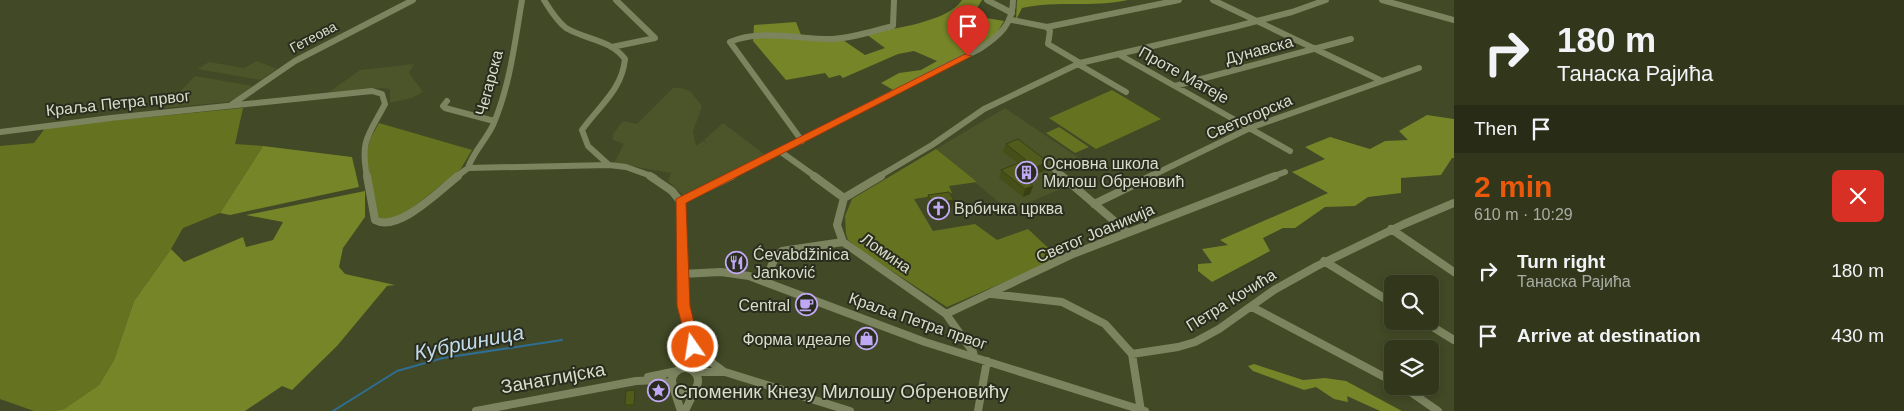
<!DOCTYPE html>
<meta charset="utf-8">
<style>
body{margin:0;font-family:Arial,sans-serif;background:#3a3f25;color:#f1f3f6;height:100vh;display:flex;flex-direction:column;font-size:19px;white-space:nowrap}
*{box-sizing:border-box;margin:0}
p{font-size:16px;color:#a8aca3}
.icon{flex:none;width:28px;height:28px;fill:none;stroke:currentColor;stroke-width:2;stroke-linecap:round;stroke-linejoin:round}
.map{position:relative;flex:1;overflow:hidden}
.side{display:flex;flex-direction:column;background:#32371c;width:450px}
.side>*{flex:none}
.banner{background:#32371c;color:#f1f3f6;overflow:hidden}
.buttons{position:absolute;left:1384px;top:275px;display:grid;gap:10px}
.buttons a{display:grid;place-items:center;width:55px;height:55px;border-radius:8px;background:#32371c;box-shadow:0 2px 8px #0003,0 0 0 1px #4d513b;font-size:25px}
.pin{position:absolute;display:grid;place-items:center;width:42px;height:42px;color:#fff;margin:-51px -21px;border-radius:50% 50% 50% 0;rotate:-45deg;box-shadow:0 0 5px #0007}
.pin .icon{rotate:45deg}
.me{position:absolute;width:55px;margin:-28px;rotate:347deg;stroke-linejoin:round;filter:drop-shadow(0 0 4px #0008)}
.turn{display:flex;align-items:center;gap:18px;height:105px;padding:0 20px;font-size:22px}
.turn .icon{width:65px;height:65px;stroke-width:2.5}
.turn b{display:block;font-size:35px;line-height:42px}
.then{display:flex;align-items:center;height:48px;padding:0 20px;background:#0003;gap:10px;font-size:19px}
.round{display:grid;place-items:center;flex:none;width:52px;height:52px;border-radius:8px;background:#3a3f25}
.headline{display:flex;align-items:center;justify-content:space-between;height:85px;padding:0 20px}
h1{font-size:30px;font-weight:600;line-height:38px;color:#ea580c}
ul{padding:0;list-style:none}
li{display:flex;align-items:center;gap:15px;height:65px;padding:0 20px}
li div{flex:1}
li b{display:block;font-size:19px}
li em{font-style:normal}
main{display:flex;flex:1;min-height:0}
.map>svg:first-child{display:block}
.built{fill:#4c5429}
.green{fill:#657320}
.forest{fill:#758528}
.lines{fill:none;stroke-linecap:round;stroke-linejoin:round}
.stream{stroke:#2f6e94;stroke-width:2}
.minor-far1{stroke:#7c845f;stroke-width:6}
.minor{stroke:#7c845f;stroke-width:8}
.wall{fill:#464f18}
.shaded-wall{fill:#394014}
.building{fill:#515c1c;stroke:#394014}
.route{fill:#ea580c;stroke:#983908}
.labels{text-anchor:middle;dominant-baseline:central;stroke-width:4;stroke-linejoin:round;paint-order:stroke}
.far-street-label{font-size:14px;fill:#d9deca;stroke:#2a2d1e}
.street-label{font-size:16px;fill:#d9deca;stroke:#2a2d1e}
.poi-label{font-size:16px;fill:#d9deca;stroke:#2a2d1e;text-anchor:start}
.near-street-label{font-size:19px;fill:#d9deca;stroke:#2a2d1e}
.near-poi-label{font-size:19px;fill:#d9deca;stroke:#2a2d1e;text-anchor:start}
.near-water-label{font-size:21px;font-style:italic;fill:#c2dbec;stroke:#2a2d1e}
</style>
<main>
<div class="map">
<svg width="1454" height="411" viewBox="0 0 1454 411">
<rect width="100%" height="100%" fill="#424926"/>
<path class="built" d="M257,61L277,69L261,80L197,69L209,62L244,68Z
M414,64L409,73L423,92L412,98L390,103V89L383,88L329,92L360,70Z
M195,76L253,86L236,99L227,102L164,108Z
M673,88H681L690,91L702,106L693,132L696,146L703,141L707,143L704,140L723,123L764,154L763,157L683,195L668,181L671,173L614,163L624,144L613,140V134L623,121L637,124Z
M1005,108L1082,160L1053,171L1070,185L1009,211L936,149Z"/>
<path class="green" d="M1112,90L1161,119L1096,149L1049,118Z
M243,108L235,144L263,146L220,213L183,228L171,249L134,301L114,360L99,385L64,409L54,411H34L0,399V146L34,143L46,127Z
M379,123L472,150L460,170L397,220L388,221L376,216L366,155L370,139Z
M1059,127L1089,147L1075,153L1046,133Z
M936,149L977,182L949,186L952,193L914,199L933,231L975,224L997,240L1028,229L1059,258L947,307L860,250L848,240L846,234L845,216L852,199Z"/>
<path class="forest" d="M962,0H982L974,13L981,17L1004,21L993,39L895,91L881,83L899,73L921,70L937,61L914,51L898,54L843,78L840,75L829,78L825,73L786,80L753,41L754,25L796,22L803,40H843L865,55L885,48L866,34C891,29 948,22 962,0Z
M1017,0H1128C1092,8 1057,0 1022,8L1016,20Z
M1427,115L1454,119V158H1452L1441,175L1401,178V193L1368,197L1355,206L1325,207L1295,228H1283L1263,238L1270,251L1212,282L1198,271V264L1212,263L1202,249L1228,245L1220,240L1328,193L1292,172L1325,159L1305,147L1330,137L1370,149L1385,141L1408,140L1399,131Z
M263,146L352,157L359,187L230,215L220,213Z
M365,191V217L343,248L339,267L345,274L395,285L387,286L337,346L292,390L282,386L245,411H54L64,409L99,385L114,360L134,301L171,249L184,262L243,237L246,247L273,240L283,222L246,215Z
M1254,364L1303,380L1325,378L1346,381L1402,411H1380L1347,396L1348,402L1334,399L1316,387L1304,390L1253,371L1248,366Z"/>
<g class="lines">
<path class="stream" d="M333,411L397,371L443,358L562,340"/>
<path class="minor-far1" d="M544,0C550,10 557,21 566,28C586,40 610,39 625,59C622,90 599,106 582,130L588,146L609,165
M987,0L1012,13
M1213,0L1382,81
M1382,0L1454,20
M1012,20L1047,27L1050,31L1048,44L1080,63
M1047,27L1179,0
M612,47L655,38L616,0
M1118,54L1290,151
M1078,64L1126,92
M1175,86L1351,39
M447,101L443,106L445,108L494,121
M231,105L295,61L413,0
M0,132L111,118L372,91L382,94L385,104C368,136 360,140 367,177
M802,141L730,42C762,28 799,40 833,39C853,38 873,31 893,26L894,0
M781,152L816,177
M468,168C473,152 486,140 493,125C510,86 515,41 522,0
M1055,170L1063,177
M456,177L468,168L609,165L626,167L654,177
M729,177L981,48C1000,35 1013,24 1013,0
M878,177L932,145L984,109L1080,63L1234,27L1292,12L1326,0
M1149,177L1250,128L1419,68
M1271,177L1285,172"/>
<path class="minor" d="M367,176L375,220C398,233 440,190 458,176
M650,176L672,191L680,201L681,274L684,306L697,356L695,371
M814,176L844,198L837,225L843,242L946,314L973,352L974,357
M1062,176L1127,232
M844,198L881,176
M680,201L732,176
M1094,204L1152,176
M1391,229L1454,272
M1324,261L1392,303
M681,274L721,272L749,276L925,342L1145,411
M765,281L774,260L782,251L843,242
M992,294L1062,302L1105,324L1132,354
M1252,307L1392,381
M946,314L1073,254L1275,176
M1423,321L1454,340
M696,351L723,371
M672 381a13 13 0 1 1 26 0a13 13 0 1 1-26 0Z
M695,372H725L850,411
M648,377L677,371
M1402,386L1438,411
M674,390L681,411
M476,411L636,381L660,380L671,384
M685,411L695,390
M978,411L987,361
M1141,411L1132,354L1178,347L1195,342L1219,329L1274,290L1317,266L1404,224L1454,203"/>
</g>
<path class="wall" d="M1006,144L1046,170L1024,179L1033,186L1030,194L1023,197L999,178L1001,170L1018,163L1003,152Z
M928,195L954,200L951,210L930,213L926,206Z
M635,390L634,407H625V405Z"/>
<path class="shaded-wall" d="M1048,162L1046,170L1016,182L1019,174Z
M1033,186L1030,194L1023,197L1025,189Z
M954,200L951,210L930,213L933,203Z"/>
<path class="building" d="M1018,139L1048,162L1019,174L1033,186L1025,189L1001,170L1026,160L1006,144Z
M949,192L954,200L933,203L928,195Z
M635,390L634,405H625L626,391Z"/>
<path class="route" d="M965,54L972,56L686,203L690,306L700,347L698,351H689L677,306L676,199Z"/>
<defs>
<symbol id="building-ring" viewBox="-11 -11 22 22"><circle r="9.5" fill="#2a2d1e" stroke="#c0a8f4" stroke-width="1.5"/><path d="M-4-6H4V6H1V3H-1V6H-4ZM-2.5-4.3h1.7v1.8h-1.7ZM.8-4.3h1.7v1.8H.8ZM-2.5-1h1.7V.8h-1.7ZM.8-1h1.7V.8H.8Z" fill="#c0a8f4"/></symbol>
<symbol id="church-ring" viewBox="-11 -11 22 22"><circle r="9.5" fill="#2a2d1e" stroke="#c0a8f4" stroke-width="1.5"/><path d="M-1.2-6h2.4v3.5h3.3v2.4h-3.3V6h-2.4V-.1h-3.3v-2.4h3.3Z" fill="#c0a8f4"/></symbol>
<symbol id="restaurant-ring" viewBox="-11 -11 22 22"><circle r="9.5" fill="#2a2d1e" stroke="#c0a8f4" stroke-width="1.5"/><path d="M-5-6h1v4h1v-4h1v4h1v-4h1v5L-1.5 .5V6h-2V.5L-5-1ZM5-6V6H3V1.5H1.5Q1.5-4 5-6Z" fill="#c0a8f4"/></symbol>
<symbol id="cafe-ring" viewBox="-11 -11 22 22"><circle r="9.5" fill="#2a2d1e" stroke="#c0a8f4" stroke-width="1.5"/><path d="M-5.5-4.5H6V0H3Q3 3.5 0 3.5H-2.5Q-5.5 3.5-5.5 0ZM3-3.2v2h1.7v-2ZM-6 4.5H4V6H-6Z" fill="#c0a8f4"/></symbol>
<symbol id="shop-ring" viewBox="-11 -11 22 22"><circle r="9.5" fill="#2a2d1e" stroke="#c0a8f4" stroke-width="1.5"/><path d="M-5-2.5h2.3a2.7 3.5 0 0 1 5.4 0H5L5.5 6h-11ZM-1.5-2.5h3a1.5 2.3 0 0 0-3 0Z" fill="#c0a8f4"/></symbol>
<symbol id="sight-ring" viewBox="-11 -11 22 22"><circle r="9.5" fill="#2a2d1e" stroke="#c0a8f4" stroke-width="1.5"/><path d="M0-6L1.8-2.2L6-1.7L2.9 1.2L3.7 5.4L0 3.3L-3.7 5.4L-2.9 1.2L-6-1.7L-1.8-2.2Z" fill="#c0a8f4"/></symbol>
</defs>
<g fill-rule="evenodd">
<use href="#building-ring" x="1014" y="160" width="25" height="25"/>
<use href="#church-ring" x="926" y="196" width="25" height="25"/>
<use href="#restaurant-ring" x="724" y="250" width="25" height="25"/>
<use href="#cafe-ring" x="794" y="292" width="25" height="25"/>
<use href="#shop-ring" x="854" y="326" width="25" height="25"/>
<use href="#sight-ring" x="646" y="378" width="25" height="25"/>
</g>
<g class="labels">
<g class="far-street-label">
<text transform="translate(313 37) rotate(-28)">Гетеова</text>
</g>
<g class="street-label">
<text transform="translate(1259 50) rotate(-15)">Дунавска</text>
<text transform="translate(1184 75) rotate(29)">Проте Матеје</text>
<text transform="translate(489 83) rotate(-75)">Чегарска</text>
<text transform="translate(118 103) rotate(-6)">Краља Петра првог</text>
<text transform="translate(1249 117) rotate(-23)">Светогорска</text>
<text transform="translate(1095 233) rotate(-23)">Светог Јоаникија</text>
<text transform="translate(886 253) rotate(35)">Ломина</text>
<text transform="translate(1231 300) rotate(-32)">Петра Кочића</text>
<text transform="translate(918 321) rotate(19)">Краља Петра првог</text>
</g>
<g class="poi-label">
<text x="1043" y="163">Основна школа<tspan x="1043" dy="18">Милош Обреновић</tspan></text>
<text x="954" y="208">Врбичка црква</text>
<text x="753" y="254">Ćevabdžinica<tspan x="753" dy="18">Janković</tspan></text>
<text x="790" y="305" text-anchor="end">Central</text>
<text x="851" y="339" text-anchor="end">Форма идеале</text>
</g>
<g class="near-street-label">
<text transform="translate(553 378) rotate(-10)">Занатлијска</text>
</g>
<g class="near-poi-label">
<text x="674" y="391">Споменик Кнезу Милошу Обреновићу</text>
</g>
<g class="near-water-label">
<text transform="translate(469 342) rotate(-11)">Кубршница</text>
</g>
</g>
</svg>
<div class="buttons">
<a><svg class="icon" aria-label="search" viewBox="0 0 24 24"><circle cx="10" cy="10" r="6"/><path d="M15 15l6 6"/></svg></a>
<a><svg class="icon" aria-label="layers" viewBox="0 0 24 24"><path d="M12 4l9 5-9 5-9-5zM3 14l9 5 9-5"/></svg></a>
</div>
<div class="pin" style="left:968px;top:56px;background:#d93025"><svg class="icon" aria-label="arrive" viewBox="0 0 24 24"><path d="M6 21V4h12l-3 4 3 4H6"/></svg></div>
<svg class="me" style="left:693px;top:347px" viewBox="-20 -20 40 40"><circle r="17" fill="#ea580c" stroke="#fff" stroke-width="3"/><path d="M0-11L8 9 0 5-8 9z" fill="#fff"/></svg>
</div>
<section class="side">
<div class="banner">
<div class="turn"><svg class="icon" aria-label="right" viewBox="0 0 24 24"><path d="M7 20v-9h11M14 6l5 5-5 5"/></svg><div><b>180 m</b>Танаска Рајића</div></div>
<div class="then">Then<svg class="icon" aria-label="arrive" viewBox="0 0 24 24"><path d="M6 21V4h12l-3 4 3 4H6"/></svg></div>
</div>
<div class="headline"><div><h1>2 min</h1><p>610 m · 10:29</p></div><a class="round" style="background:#d93025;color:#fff"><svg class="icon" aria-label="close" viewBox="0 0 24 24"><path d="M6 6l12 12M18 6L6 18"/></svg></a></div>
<ul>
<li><svg class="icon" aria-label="right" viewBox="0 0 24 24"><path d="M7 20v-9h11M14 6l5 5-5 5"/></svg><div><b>Turn right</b><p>Танаска Рајића</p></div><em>180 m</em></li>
<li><svg class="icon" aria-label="arrive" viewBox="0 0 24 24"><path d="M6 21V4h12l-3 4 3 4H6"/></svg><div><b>Arrive at destination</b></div><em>430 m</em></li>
</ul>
</section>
</main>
